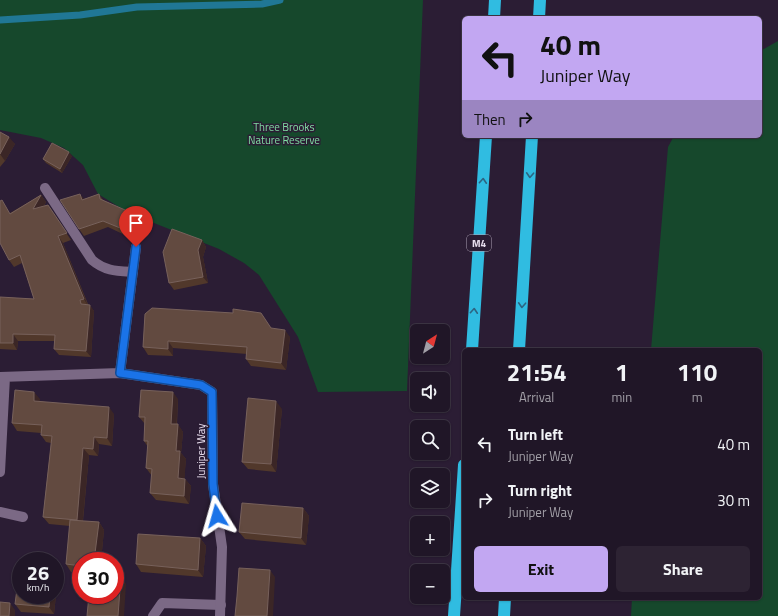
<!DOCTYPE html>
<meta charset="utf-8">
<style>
body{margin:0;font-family:"Titillium Web",sans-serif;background:#2d2333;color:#f1f3f6;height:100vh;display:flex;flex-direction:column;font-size:15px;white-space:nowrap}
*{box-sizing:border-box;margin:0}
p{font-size:13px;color:#a29fa7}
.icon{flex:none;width:22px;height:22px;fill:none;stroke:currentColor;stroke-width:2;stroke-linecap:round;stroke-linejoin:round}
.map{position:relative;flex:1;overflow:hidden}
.drawer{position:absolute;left:462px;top:348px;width:300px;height:252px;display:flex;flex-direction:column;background:#201627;border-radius:6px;box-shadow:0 1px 3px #0004,0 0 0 1px #3d3544}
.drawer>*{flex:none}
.top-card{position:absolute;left:462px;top:16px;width:300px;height:122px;border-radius:6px;box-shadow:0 1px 3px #0004,0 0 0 1px #3d3544;background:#c2a7f2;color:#111;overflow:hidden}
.needle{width:26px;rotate:36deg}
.buttons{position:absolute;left:410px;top:324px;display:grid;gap:8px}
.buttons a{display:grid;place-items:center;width:40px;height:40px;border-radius:6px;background:#201627;box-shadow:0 1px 3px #0004,0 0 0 1px #3d3544;font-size:20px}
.speed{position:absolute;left:12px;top:552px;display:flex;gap:8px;font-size:20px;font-weight:700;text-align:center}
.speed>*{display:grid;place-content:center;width:52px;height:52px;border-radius:50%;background:#201627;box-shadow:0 1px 3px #0004,0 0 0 1px #3d3544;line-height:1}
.speed small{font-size:10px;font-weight:400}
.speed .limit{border:6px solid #d22;background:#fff;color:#111}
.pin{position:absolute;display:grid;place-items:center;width:34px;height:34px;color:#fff;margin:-41px -17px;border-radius:50% 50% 50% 0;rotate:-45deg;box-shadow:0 0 4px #0007}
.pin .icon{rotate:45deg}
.me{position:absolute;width:44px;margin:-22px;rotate:352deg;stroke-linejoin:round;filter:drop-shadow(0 0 3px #0008)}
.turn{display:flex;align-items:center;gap:14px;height:84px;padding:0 12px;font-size:18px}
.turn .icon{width:52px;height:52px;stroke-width:2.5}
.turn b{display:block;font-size:28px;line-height:34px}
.then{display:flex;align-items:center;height:38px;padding:0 12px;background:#0003;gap:8px;font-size:15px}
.eta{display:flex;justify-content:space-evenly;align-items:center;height:68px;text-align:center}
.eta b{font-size:24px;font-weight:700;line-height:28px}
.primary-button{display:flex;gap:8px;margin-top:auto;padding:8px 12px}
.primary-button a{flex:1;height:46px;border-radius:6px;background:#c2a7f2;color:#111;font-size:16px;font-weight:700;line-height:46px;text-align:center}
.primary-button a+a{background:#2d2333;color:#f1f3f6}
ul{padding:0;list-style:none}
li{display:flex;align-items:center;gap:12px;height:56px;padding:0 12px}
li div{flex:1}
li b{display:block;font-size:15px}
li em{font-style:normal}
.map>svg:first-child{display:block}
.green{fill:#16482c}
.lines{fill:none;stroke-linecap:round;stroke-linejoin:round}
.stream{stroke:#207795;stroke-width:7}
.lane{stroke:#7b6985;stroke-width:10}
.street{stroke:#7b6985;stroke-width:10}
.highway{stroke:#30bce1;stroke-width:12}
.wall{fill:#51382b}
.shaded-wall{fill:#3b2626}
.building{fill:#624a40;stroke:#77615b}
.oneway{stroke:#2d6582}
.route-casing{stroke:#114b97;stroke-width:10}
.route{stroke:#1a73e8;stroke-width:7}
.labels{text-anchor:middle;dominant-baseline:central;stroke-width:3;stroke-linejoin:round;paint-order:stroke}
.shield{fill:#2b1d34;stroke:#afa4b6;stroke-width:1}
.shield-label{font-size:10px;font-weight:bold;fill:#e8deee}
.park-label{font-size:11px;fill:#80dda3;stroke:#2b1d34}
.street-label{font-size:11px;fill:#e8deee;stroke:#2b1d34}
</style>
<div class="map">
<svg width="778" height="616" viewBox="0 0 778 616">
<rect width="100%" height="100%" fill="#2b1d34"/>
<path class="green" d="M0,0H423L407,391L318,392L298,337L259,275L244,263L219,249L129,213L98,194L83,165L64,148L41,138L0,130Z
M778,41V616H631L632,598H760V350H651L668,147L674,136H760V51Z"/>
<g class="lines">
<path class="stream" d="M0,20L80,15L137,7L262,4L280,0"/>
<path class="lane" d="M45,188L92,260C105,271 116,271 133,272
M153,616L162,603L221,605"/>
<path class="street" d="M120,373L136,247
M0,377L120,373L201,385L212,392L213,484L222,547L220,616
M0,472L5,377
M0,512L23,517"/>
<path class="highway" d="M494,18L495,0
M539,18L540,0
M472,350L486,136
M519,350L532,136
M454,616L464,465
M504,616L505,598"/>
</g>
<path class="wall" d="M0,132L15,144L5,161L0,167Z
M72,156L62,173L46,163L43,159Z
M99,194L103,200L137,220L129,237L108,227L84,236L79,229L84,199Z
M41,195L46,202L44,206L48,205L71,240L63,243L88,304L94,311L91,357L59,355L54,349L55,341H18L17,350L0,349V297L34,299L22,263L14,267L9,260L10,213Z
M202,240L206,247L203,257L208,283L174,290L169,283Z
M145,314L271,328L290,337L286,370L251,366L246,359L247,354L173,348V356L148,355L143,347Z
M40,399L39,401L114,414L112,446L99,444L98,456L89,455L83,521L99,522L104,530L101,561H81V573L71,572L66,564L70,526L49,524L43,517L51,443L46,442L41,435V433L17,431L12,423Z
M178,399L177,424L183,432L181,453L186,459L184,479H185L191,486L189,504L156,500L150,493L152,476L146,468L148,447L144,441L145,424L139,417Z
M282,409L276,472L248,469L242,462Z
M303,508L309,516L306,545L245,539L239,532Z
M200,538L206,546L203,577L141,572L136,564Z
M57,585L54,614L21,612L15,604Z"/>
<path class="shaded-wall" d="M9,137L15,144L5,161L0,154Z
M69,152L72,156L62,173L60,169Z
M80,194L85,200H82Z
M41,195L46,202L38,216L33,209Z
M132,213L137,220L129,237L125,230Z
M58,236L63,243L88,306L84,299Z
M202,240L206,247L203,257L208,283L203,277L198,250Z
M90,305L94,311L91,357L86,351Z
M285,330L290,337L286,370L281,363Z
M13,334L18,341L17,350L13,343Z
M168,341L173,348V356L168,349Z
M34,392L40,399L39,409L34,401Z
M173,392L178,399L176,432L171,424Z
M276,401L282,409L276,472L271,464Z
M109,407L114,414L112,446L107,438Z
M178,424L183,432L181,453L186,459L184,486L178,478L176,451Z
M94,437L99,444L98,456L93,449Z
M83,448L89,455L82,528L77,520Z
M185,479L191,486L189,504L184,496Z
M303,508L309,516L306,545L301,538Z
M99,522L104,530L101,561H94Z
M200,538L206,546L203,577L198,570Z
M270,570L275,577L273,616H267Z
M121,576L126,584L124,616H118Z
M55,583L57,585L54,614L49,607L50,595H55Z
M10,603L15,610V616H9Z"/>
<path class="building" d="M0,132L9,137L0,154Z
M52,143L69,152L60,169L43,159Z
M80,194L82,200L99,194L100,199L132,213L125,230L103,221L79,229L60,200Z
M41,195L33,209L48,205L67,233L58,236L84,299L80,300L81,304L90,305L86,351L54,349L55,335L13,334V343H0V297L34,299L20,255L9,260L0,243V201L2,200L10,214Z
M172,229L202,240L198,250L203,277L169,283L163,252Z
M152,308L233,313V309L261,313L271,328L285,330L281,363L246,359L247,347L168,341V349L143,347L145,314Z
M15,390L34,392V401L109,407L107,438L94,437L93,449L83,448L77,520L43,517L52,436L41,435L42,425L12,423Z
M141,390L173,392L171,424H178L176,451H180L178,478L185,479L184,496L150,493L152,469L146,468L148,441H144L145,417H139Z
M248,398L276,401L271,464L242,462Z
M242,503L303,508L301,538L239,532Z
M70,520L99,522L94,561H81V566L66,564Z
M138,534L200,538L198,570L136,564Z
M239,568L270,570L267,616H235L237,596Z
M19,574L21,575V595H50L49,607L15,604Z
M115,576H121L118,616H87L89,595H115Z
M0,602L10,603L9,616H0Z"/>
<defs><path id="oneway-chevron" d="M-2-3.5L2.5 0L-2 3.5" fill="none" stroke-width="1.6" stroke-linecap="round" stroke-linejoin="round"/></defs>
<g class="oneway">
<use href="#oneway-chevron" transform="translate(530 175) rotate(93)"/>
<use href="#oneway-chevron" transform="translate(483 181) rotate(-86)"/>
<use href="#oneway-chevron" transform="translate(522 305) rotate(93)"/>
<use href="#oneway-chevron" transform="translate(474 311) rotate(-86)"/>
</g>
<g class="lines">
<defs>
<path id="route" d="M136,247L120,373L201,385L212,392L213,484L217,516"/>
</defs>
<use href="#route" class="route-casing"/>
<use href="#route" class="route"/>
</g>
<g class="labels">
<rect class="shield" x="467" y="235" width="24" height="16" rx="3"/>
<g class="shield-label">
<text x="479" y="243">M4</text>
</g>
<g class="park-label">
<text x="284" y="127">Three Brooks<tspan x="284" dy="13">Nature Reserve</tspan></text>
</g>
<g class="street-label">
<text transform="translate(201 451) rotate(-90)">Juniper Way</text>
</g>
</g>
</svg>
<div class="buttons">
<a><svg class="needle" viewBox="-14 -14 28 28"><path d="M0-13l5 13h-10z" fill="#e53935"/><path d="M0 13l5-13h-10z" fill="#a29fa7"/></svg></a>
<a><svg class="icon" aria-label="sound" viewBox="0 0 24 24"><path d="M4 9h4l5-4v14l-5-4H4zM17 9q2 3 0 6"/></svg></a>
<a><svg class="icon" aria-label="search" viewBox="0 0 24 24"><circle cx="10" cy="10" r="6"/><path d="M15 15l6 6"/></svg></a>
<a><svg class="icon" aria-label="layers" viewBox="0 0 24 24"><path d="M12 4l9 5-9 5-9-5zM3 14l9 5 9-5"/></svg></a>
<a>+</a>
<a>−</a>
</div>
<div class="speed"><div>26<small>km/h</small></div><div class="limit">30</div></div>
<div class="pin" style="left:136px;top:247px;background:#d93025"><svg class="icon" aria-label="arrive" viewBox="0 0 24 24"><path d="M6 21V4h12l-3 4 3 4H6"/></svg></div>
<svg class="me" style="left:217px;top:516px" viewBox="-20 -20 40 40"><path d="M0-17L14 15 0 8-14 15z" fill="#1a73e8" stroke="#fff" stroke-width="4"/></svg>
<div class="top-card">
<div class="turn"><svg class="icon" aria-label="left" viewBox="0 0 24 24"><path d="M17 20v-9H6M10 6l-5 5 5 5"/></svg><div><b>40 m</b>Juniper Way</div></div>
<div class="then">Then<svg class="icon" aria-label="right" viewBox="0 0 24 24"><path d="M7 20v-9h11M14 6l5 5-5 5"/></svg></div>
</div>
<section class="drawer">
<div class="eta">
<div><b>21:54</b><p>Arrival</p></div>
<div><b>1</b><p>min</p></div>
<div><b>110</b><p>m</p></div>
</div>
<ul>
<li><svg class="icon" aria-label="left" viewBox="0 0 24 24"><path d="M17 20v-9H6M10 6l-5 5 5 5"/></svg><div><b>Turn left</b><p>Juniper Way</p></div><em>40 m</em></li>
<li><svg class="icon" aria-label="right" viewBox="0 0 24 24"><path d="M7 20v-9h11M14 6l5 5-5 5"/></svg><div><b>Turn right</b><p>Juniper Way</p></div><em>30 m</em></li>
</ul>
<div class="primary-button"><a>Exit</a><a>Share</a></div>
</section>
</div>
